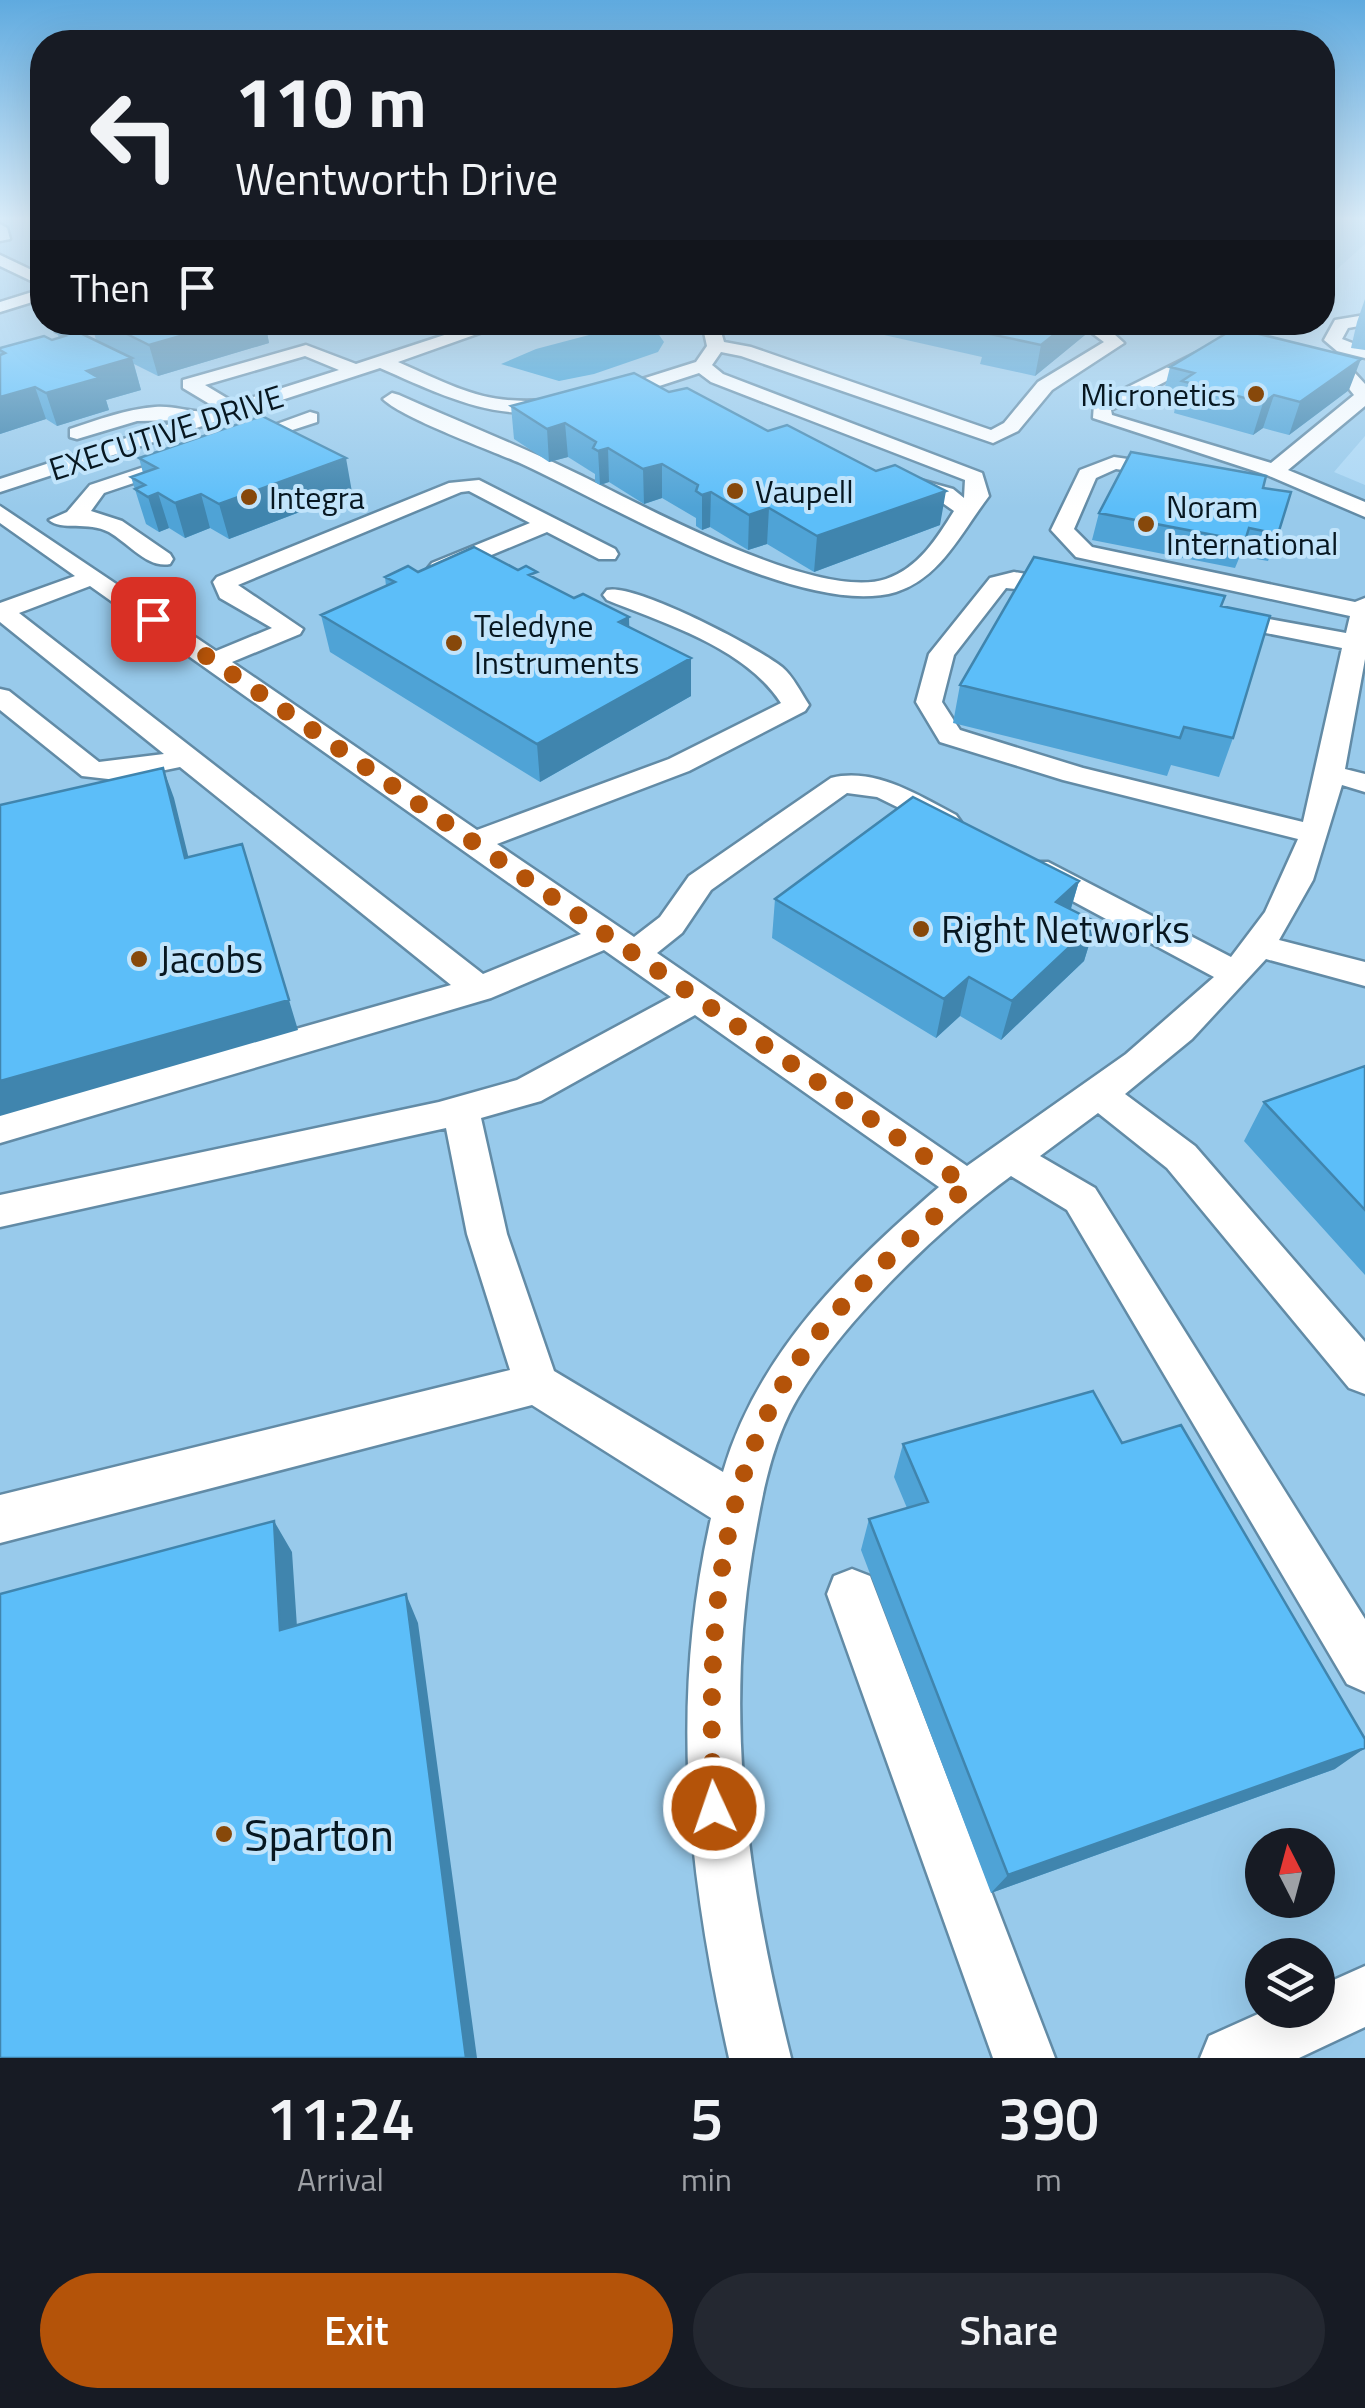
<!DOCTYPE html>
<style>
body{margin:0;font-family:"Titillium Web",sans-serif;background:#242831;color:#f1f3f6;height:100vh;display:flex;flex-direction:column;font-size:38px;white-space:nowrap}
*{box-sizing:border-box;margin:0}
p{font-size:32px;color:#9ea1a6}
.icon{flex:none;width:55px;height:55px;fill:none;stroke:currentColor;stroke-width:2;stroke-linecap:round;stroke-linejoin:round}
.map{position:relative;height:2058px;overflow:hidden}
.details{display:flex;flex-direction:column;background:#171b24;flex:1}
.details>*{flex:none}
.top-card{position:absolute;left:30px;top:30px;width:1305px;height:305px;border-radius:40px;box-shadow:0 10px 40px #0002;background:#171b24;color:#f1f3f6;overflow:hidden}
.needle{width:65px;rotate:354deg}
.tools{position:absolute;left:1245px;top:1828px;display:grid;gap:20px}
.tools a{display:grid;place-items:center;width:90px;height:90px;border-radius:50%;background:#171b24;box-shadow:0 10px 40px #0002;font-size:50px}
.pin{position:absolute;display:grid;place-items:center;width:85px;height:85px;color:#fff;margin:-42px;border-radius:20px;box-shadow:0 5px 15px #0006}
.me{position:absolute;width:110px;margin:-55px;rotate:357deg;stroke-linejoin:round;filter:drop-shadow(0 0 8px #0008)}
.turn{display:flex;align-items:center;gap:35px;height:210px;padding:0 40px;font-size:45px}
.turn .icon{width:130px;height:130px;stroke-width:2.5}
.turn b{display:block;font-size:70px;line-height:85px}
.then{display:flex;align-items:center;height:95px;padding:0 40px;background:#0003;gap:20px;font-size:38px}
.eta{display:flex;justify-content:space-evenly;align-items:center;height:170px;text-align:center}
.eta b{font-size:60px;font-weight:600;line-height:70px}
.button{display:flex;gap:20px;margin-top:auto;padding:20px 40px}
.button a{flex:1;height:115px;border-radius:60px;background:#b45309;color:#fff;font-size:40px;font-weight:600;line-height:115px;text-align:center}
.button a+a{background:#242831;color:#f1f3f6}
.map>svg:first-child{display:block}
.built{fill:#98caeb;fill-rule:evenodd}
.water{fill:#339ad2}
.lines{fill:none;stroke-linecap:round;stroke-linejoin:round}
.minor-casing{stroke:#628ba6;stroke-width:5}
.minor{fill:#fff;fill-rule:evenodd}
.wall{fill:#4fa3d6}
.shaded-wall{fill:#4085ae}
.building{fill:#5cbef9;stroke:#4085ae;stroke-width:2.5}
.route{stroke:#b45309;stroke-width:18;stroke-dasharray:0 32.4}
.poi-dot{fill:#87480a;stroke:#c1e4fb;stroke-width:4}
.labels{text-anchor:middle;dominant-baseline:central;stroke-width:8;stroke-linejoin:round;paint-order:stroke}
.far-poi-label{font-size:32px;fill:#071721;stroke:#c1e4fb;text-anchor:start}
.far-street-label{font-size:32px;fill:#071721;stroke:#c1e4fb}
.poi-label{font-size:38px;fill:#071721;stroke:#c1e4fb;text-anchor:start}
.near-poi-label{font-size:45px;fill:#071721;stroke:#c1e4fb;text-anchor:start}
</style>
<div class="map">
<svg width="1365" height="2058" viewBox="0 0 1365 2058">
<rect width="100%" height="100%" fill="#add8f5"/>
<path class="built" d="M0,220H42V322H1277L1263,337L1365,361V436L1334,472L1365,485V2058H0ZM1262,1845H1318V1900H1262ZM1262,1955H1318V2010H1262Z
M1323,220H1365V244L1323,282Z"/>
<path class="water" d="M606,322L651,323L664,342L658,352L594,374L559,381L501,364L536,349L589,335Z"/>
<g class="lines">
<defs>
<path id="minor" d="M0,224L7,228L10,239L0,241Z
M0,255L42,275V286L0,266Z
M42,289V299L0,312V302Z
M1365,315V325L1348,328L1342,339L1365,348V358L1337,351L1324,340L1335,320Z
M484,322H511L398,362C460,389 487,407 557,399L564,401V409C497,424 440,394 380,368L0,492V479L182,420L137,421L77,439L70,437V429C98,420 126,409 155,407C178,405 196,416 218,409L183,388V380L306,345L356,364ZM305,356L339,370L235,403L205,385Z
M718,322L724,342L751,347L991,430L1004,423L1038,382L1104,342L1092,333L1066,322L1104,325L1124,343L1052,390L1018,431L993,443L741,356L721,352L712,365L723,374L982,473L989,496C962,531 941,578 896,592C802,620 608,503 520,463C490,450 402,418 383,399L392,393L399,395C459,422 521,446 580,475C644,506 818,602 886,579C919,568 937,538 954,511L937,499L892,484L889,480L899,474L953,489L964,498L965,480L711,382L699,373L653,388H639V380L696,362L707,346L702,323Z
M1212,345L1218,346V354L1111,410L1112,415L1271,463L1354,395L1342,380L1306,370V362L1354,372L1365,384V406L1288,470L1365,502V517L1267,475L1093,418L1094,404Z
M310,412L317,414V422L240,447L230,441Z
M177,456L184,458V466L104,493L91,511L122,521L170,554L173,559L170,564C148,569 127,542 109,532C88,521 61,531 49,520L67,512L90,485Z
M1114,457L1169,465L1179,471L1169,477L1116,469L1096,478L1074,529L1092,547L1355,602L1365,598V659L1345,769L1365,774V792L1342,785L1313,880L1279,940L1365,962V986L1266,959L1192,1039L1125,1094L1195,1146L1365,1342V1394L1349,1388L1167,1168L1098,1113L1040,1156L1095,1188L1365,1619V1692L1347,1684L1067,1210L1011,1176C937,1230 830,1333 789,1414C768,1457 760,1507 752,1554C724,1726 749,1890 791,2058H729C688,1874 669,1704 711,1518L532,1405L0,1543V1495L510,1370L467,1234L446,1128L0,1227V1195L439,1102L517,1080L671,997L604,950L491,998L0,1143V1113L451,985L180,767L117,780L82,776L0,710V689L9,691L99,762L164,754L0,622V603L75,576L0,523V506L216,651L272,628L220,598L213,582L217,577L449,483L479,480L615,549L618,554L615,559H599L547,532L448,573H432L428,568L432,563L530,523L469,491L461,492L238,585L303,629L300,634L232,662L477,830L669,759L781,703C744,647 666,624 607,600L603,595L607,590C635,583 757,647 782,667C793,676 801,693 809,705L805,711L689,771L497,844L634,937L660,917L689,876L831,778C876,767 919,796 956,815L961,822L956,829L946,831L877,797L847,793L711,890L682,933L657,953L967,1166L1126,1054L1214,977L1026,876L1022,869L1026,862H1048L1231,957L1265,912L1298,839L1063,780L940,742L916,702L929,654L990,578L1014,572L1074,582L1078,587L1066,594L1006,588L954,655L942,702L960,730L1083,768L1303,822L1342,648L1220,624L1208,617L1220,610L1346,633L1350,616L1076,557L1051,530L1080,470ZM90,586L581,934L483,974L19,613ZM695,1015L939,1187C847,1267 758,1352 723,1472L554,1371L507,1234L481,1118L541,1101Z
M852,1569L870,1576L1055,2058H993L827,1594L834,1576Z
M1365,1966V2027L1299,2058H1200L1209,2036L1267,2010H1318V1987Z"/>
</defs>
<use href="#minor" class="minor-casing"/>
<use href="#minor" class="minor"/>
</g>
<path class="wall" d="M1365,299V350L1351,348L1357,322Z
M91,322H265L269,343L158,376L134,364L141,390L106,400L109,410L57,426L46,419L0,434V348L52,340L59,338L57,333L96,340Z
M861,322H1088L1085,335L1035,376L980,364L982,357L884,335V328Z
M1170,367L1349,390L1289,435L1263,428L1253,435L1174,413L1176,403L1162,399Z
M669,392L940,525L814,572L767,544L748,550L710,527L702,530L696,526V518L662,498L644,504L609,482L600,485L595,482V474L568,457L549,462L514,439L511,406Z
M139,458L352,492L229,539L210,528L185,538L169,528L159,532L146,524L131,477L143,473Z
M1263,488L1278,534L1268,561L1240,556L1235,568L1092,540L1099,513Z
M418,572L537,580L574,598L629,617V627L691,658V696L540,782L330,652L321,615L386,586L385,577Z
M1222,606L1233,738L1219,777L1171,765L1167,776L953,723L960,685Z
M1079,881L1071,909L1096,922L1084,961L1001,1040L960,1016L936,1038L772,938L775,899Z
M1365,1066V1275L1244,1141L1264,1102Z
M1122,1443L1335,1769L991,1893L861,1550L869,1519L907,1508L894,1477L903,1444Z"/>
<path class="shaded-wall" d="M229,322H265L269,343L158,376L149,345Z
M1070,322H1088L1085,335L1035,376L1041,345Z
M132,358L141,390L106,400L109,410L57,426L46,393L87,371Z
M1361,359L1349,390L1289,435L1300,402Z
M35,387L46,419L0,434V397Z
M1274,395L1263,428L1253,435L1263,403Z
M565,423L568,457L549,462L547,429Z
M608,448L609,482L600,485L598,451Z
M346,458L352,492L229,539L219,504Z
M662,464V498L644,504L643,469Z
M946,491L940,525L814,572L817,536Z
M711,492L710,527L702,530V495Z
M158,493L169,528L159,532L148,497Z
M201,494L210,528L185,538L175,503Z
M769,508L767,544L748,550L749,515Z
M629,617L630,654L619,622Z
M691,658V696L540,782L537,744Z
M163,768L174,798L196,888L185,858Z
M242,844L298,1030L0,1116V1081Z
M1079,881L1067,921L1056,902Z
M1096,922L1084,961L1001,1040L1012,1001Z
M969,977L960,1016L936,1038L944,999Z
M274,1521L292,1552L299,1657L280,1630Z
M406,1594L418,1623L477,2058H466Z
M1365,1748L1335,1769L991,1893L1008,1875Z"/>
<path class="building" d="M103,322H229L149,345Z
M969,322H1070L1041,345L985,333L993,328Z
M1235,328L1361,359L1300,402L1274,395L1263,403L1182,381L1194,373L1170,367Z
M72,329L132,358L87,371L99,378L46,393L35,387L0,397V355L5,353L0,350V348L44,336L52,340L65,336L57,333Z
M634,373L669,392L687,388L768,431L787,425L876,471L895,465L946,491L817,536L769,508L749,515L711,492L702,495L696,491L698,485L662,464L643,469L608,448L598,451L593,448L596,442L565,423L547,429L511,406Z
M262,416L346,458L219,504L201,494L175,503L158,493L148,497L135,489L145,485L131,477L157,468L139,458Z
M1131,452L1266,476L1263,488L1291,492L1278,534L1249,528L1245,541L1099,513Z
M474,547L518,570L526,566L537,572L529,575L574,598L583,594L629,617L619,622L691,658L537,744L321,615L395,582L385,577L408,566L418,572Z
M1034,557L1225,596L1221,606L1270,616L1233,738L1184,727L1180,738L960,685Z
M163,768L185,858L242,844L289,1000L0,1081V805Z
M913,797L1079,881L1056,902L1096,922L1012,1001L969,977L944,999L775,899Z
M1365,1066V1210L1264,1102Z
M1093,1391L1122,1443L1181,1425L1365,1739V1748L1008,1875L869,1519L928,1502L903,1444Z
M274,1521L280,1630L406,1594L466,2058H0V1594Z"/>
<linearGradient id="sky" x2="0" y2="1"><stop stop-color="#5faadf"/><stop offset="0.43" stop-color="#daedfa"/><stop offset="1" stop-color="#daedfa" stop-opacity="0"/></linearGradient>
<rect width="1365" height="508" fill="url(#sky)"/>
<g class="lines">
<path class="route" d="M153,619L967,1186C909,1241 843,1295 798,1361C711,1488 707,1661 714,1808"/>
</g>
<g class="poi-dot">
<circle cx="1256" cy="394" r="10"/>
<circle cx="735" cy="491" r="10"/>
<circle cx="249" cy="497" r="10"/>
<circle cx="1146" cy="524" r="10"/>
<circle cx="454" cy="643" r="10"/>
<circle cx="921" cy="929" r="10"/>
<circle cx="139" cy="959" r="10"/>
<circle cx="224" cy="1834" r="10"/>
</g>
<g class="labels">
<g class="far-poi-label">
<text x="1236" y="394" text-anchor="end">Micronetics</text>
<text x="755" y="491">Vaupell</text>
<text x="269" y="497">Integra</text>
<text x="1166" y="506">Noram<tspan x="1166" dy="37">International</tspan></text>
<text x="474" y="625">Teledyne<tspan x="474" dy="37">Instruments</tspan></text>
</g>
<g class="far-street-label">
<text transform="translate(166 432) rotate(-18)">EXECUTIVE DRIVE</text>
</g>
<g class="poi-label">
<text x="941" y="929">Right Networks</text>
<text x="159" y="959">Jacobs</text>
</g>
<g class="near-poi-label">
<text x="244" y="1834">Sparton</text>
</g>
</g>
</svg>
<div class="tools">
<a><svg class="needle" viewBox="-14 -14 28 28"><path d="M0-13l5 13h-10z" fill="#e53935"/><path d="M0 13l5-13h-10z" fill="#9ea1a6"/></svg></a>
<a><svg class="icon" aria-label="layers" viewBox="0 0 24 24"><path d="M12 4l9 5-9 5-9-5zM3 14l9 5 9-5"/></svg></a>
</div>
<div class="pin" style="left:153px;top:619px;background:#d93025"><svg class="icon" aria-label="arrive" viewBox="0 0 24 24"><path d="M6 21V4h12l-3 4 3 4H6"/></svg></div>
<svg class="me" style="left:714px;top:1808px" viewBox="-20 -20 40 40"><circle r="17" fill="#b45309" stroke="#fff" stroke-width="3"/><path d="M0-11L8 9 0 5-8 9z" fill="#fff"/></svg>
<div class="top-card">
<div class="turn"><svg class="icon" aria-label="left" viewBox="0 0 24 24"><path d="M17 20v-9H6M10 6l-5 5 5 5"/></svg><div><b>110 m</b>Wentworth Drive</div></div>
<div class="then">Then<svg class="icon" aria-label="arrive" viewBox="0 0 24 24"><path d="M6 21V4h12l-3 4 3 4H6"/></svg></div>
</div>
</div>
<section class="details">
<div class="eta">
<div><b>11:24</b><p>Arrival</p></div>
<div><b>5</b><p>min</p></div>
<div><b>390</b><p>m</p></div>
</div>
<div class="button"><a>Exit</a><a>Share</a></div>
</section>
